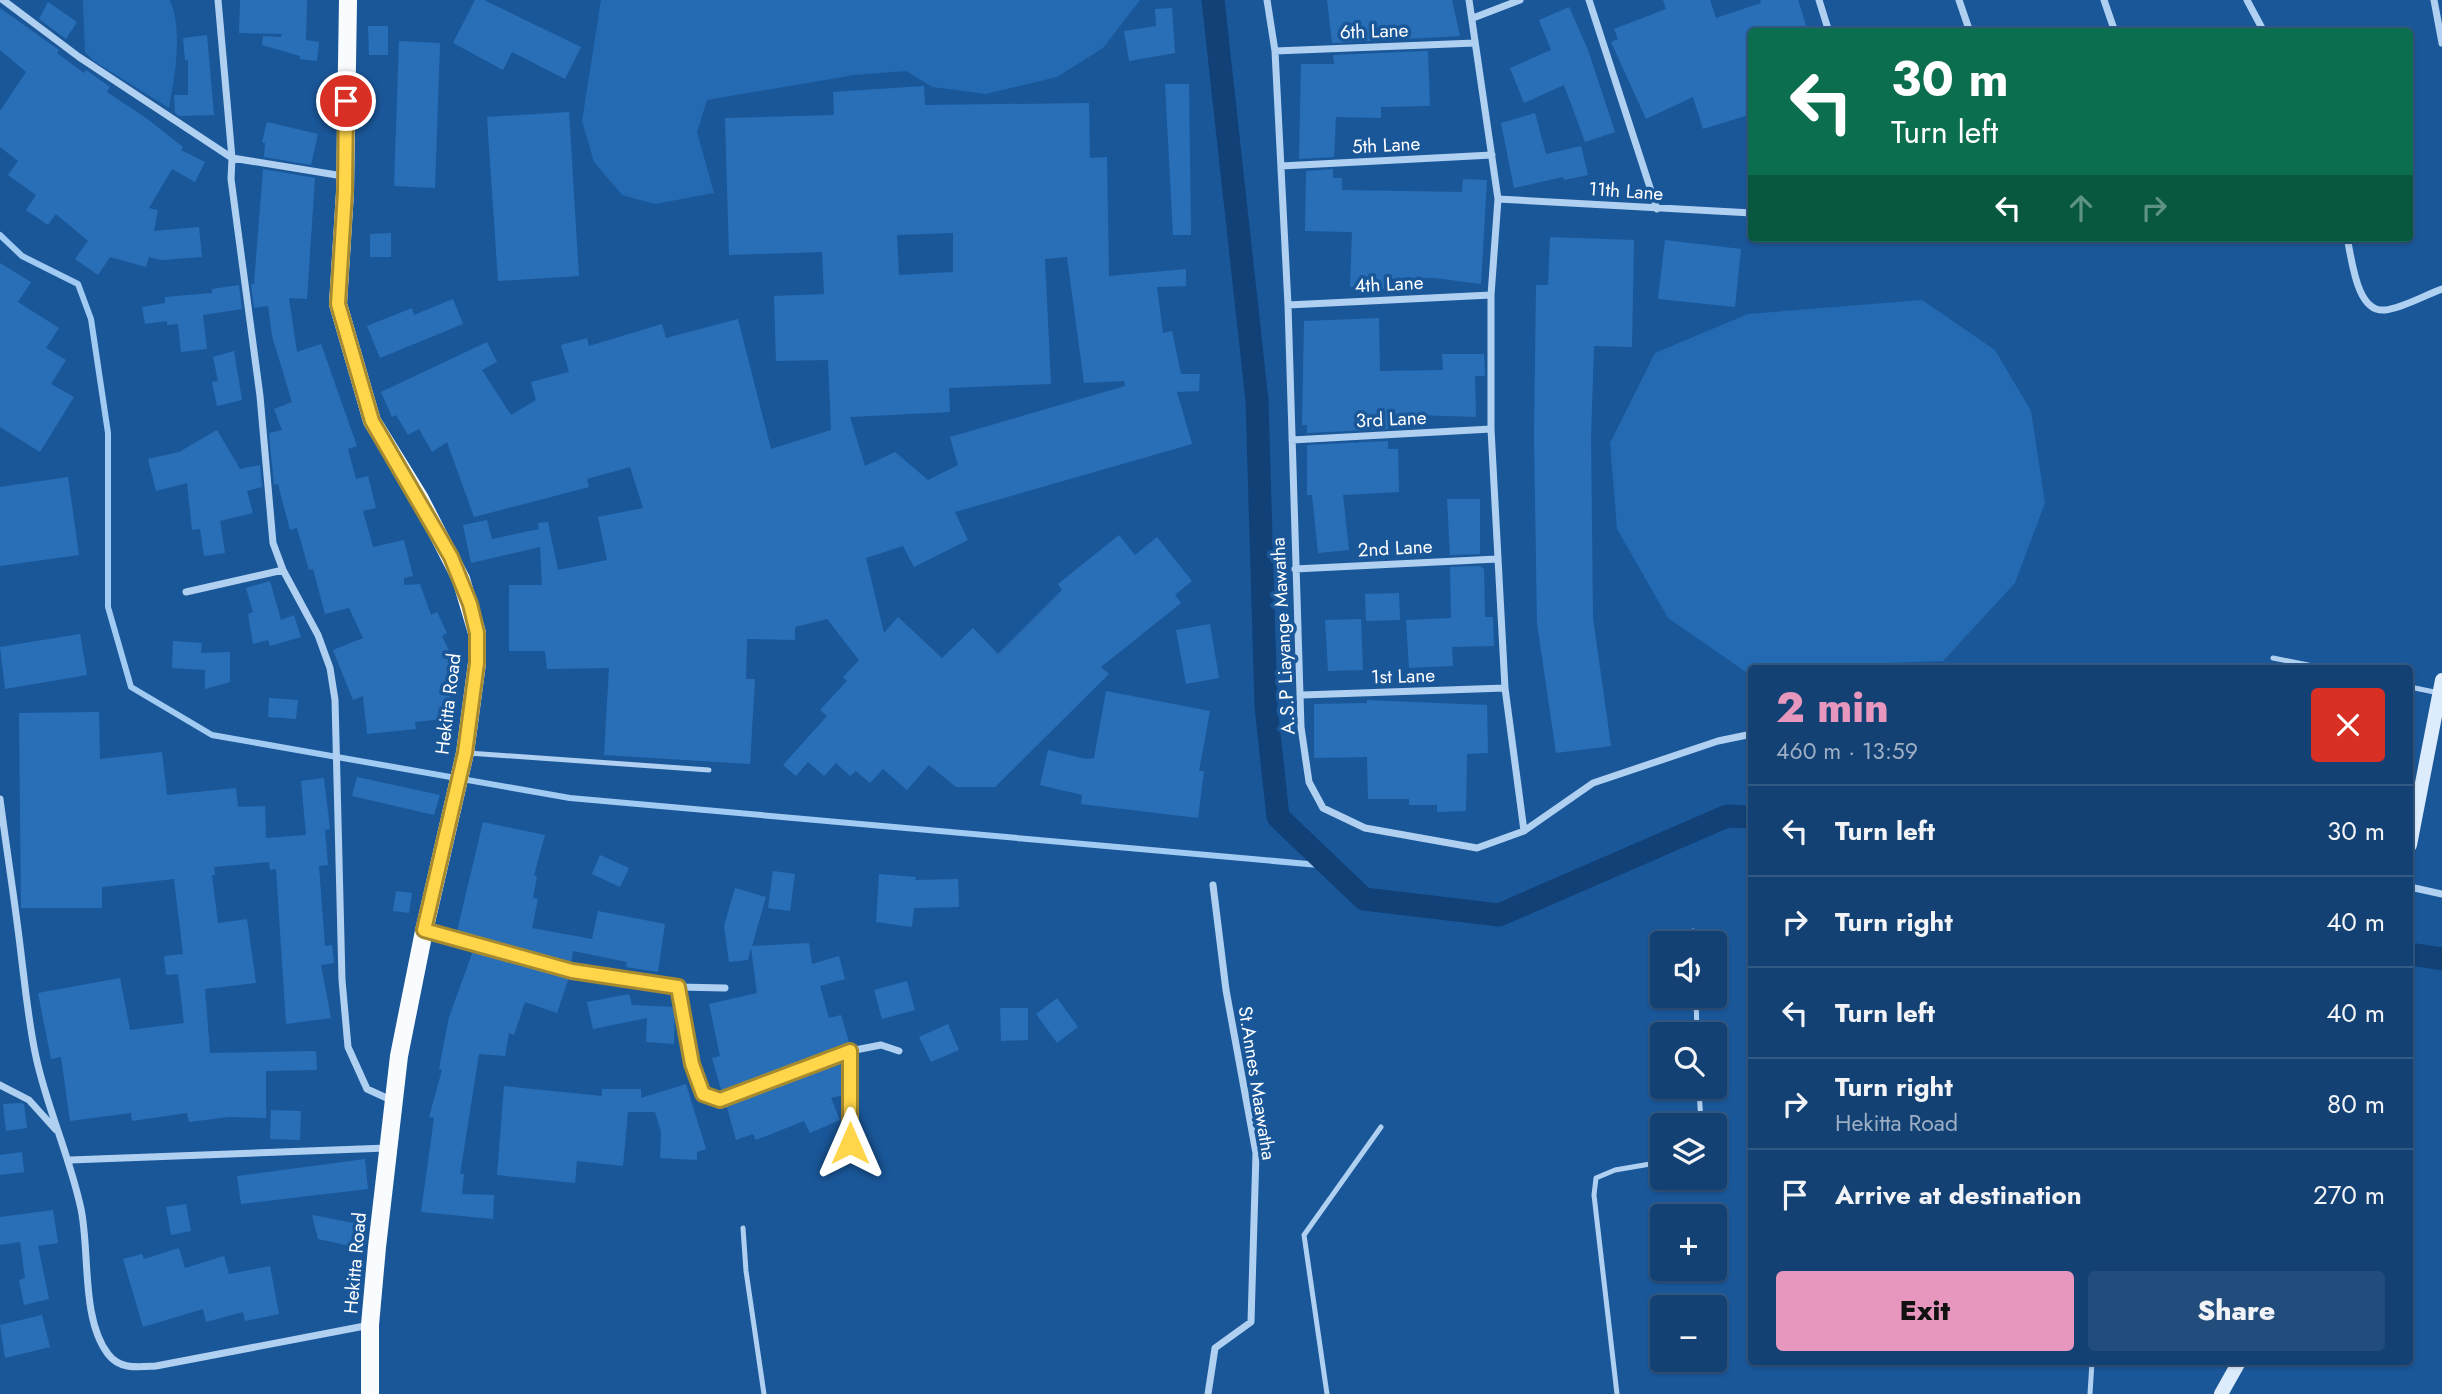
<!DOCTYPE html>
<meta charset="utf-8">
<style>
body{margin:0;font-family:Jost,sans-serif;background:#214c7b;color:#f1f3f6;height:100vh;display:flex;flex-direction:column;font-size:26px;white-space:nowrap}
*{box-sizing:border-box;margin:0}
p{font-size:23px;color:#9dafc4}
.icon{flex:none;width:38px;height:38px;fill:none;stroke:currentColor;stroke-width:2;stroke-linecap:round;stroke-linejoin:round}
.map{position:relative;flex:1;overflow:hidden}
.details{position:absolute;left:1748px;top:665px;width:665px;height:700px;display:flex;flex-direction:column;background:#144173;border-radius:7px;box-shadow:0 2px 5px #0004,0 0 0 2px #335a85}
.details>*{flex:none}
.guide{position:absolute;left:1748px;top:28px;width:665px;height:214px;border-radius:7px;box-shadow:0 2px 5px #0004,0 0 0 2px #335a85;background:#0b6e4f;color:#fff;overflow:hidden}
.controls{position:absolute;left:1650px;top:931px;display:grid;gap:14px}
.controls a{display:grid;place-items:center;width:77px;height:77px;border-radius:7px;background:#144173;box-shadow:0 2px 5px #0004,0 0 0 2px #335a85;font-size:35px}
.pin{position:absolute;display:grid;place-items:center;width:60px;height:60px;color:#fff;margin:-30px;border:4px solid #fff;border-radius:50%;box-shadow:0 2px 7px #0007}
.me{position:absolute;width:77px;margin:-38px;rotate:0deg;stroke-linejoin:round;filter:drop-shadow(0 0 5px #0008)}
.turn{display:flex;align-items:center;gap:24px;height:147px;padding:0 28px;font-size:32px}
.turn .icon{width:91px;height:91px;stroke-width:2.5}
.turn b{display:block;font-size:49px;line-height:60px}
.lanes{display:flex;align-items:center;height:66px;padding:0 28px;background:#0003;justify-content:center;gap:35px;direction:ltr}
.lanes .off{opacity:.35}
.round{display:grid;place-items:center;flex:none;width:74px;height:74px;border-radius:7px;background:#214c7b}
.head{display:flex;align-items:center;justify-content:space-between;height:119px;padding:0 28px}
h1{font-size:42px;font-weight:800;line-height:52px;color:#e797bd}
.action{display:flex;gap:14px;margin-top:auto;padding:14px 28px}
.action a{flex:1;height:80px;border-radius:7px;background:#e797bd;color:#111;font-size:28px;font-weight:800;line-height:80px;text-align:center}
.action a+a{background:#214c7b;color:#f1f3f6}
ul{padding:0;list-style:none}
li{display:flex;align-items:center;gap:21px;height:91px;padding:0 28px;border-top:2px solid #335a85}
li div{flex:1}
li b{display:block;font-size:26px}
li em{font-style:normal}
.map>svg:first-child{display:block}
.green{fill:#236ab2}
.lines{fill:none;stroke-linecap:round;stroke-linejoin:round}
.stream{stroke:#a2cbf3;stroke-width:6}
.canal{stroke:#114177;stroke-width:23}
.building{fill:#296fb7;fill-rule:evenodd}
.lane{stroke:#afd0f1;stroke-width:5}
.street{stroke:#afd0f1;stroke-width:7}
.secondary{stroke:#ddecfc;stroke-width:14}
.primary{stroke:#f9fcff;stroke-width:18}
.route-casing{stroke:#a68a30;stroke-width:18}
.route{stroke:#ffd54a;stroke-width:12}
.labels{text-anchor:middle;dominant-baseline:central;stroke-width:7;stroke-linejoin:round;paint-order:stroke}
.street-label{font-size:19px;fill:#fff;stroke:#1a5799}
</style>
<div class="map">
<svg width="2442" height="1394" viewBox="0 0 2442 1394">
<rect width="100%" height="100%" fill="#1a5799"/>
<path class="green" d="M83,0H170C183,32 175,75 169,108L95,62L85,52Z
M601,0H1140L1103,48L1057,77L986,94L932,87L906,71L854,75L707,100L697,132L714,193L655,204L622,195L594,162L582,121Z
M1922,300L1995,350L2031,411L2045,503L2015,583L1943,661L1752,668V672H1746L1668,618L1617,529L1610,443L1655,353L1748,314Z"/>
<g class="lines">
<path class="stream" d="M0,235L22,256L78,284L91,319L108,433V607L131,687L212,735L570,798L1330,866"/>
<path class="canal" d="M1213,0L1257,400L1266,706L1278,817L1364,899L1499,915L1727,816L1752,817
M2410,954L2442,959"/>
</g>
<path class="building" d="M240,0H307L306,40L319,42L317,61L300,59V56L262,45L263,36L281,37L282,34L239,33Z
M475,0H484L581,47L565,79L512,52L503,70L453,43Z
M1327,0H1452L1460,36L1332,43Z
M1663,0H1710L1716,18L1761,3L1760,0H1798L1808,32H1752V114L1703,129L1693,97L1646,119L1611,42L1618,39L1614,29L1666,9Z
M48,2L77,22L66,39L39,19Z
M1569,7L1588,50L1615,132L1585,142L1564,85L1524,103L1510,68L1551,50L1539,20Z
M0,8L59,50L57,53L84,73L86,70L110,87L107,92L146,118L183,147L181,150L205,162L195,182L172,169L149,208L158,210L154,231L199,227L202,257L161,260L149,257L146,267L110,257L98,275L75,259L88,241L56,214L48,225L26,210L36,195L8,175L18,161L0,147V111L26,72L0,50Z
M1172,8L1175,53L1129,61L1124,31L1156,26L1155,9Z
M368,26H388V55H369Z
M207,35L214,115L179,116L175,113L174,95H188V60H185L183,38Z
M399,41L440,43L435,188L394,186Z
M1428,51L1430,106L1381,107V118L1336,117L1334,157L1299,159L1301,64H1334L1333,55Z
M1165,84H1189L1191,235H1173Z
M924,86L925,105L1089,103L1090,158L1107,157L1109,276L1186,269V286L1157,287L1163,333L1172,331L1181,374H1200L1199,391L1177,392L1192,444L955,512L968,540L914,567L903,546L866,558L884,633L898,617L942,658L973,628L998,654L1062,590L1058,584L1119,535L1135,555L1157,537L1192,581L1175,595L1181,603L1101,667L1109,674L995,787H956L929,765L907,790L883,769L870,783L856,771L850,776L836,763L824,776L808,762L796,776L783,765L827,716L820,710L847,681L843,677L859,660L827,619L795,627V640L747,639L746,679H755L750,764L604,755L609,668L547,669L545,651H509V585H542L540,547L471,563L463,525L487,520L492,539L539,529L538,523L548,522L558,570L607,560L598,517L643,508L630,467L587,479L589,487L474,517L447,442L432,452L419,429L408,435L396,415L392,417L381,392L487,342L497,362L482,370L511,415L536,400L531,382L569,372L561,345L587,338L589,346L662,324L666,338L738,319L771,449L831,430L828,360L776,361L774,296L824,294L822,252L729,255L725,118L834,115L833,92ZM953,233V272L899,275L897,235ZM1067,257L1084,383L1124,381L1125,386L950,437L958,465L928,480L895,452L865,466L850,417L950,412L949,388L1051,384L1045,259Z
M569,112L579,276L498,281L487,117Z
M1535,113L1546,154L1581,146L1588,175L1564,180L1563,177L1514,188L1501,123Z
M267,122L318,134L311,165L264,157L265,143L262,142Z
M263,169L315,178L307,299L289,298L297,352L321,344L357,446L348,449L356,479L368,476L376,508L363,511L373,547L404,540L413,576L404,578V585L420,584L431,615L437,612L447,633L442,636L460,674L448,680L453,718L415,722L416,729L367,734L363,696L353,700L333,650L363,638L349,608L325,614L313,569L309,570L297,528L290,530L278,484L274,485L269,433L282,430L274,409L292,402L272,336L268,306L254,308L251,284H254Z
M1333,169V178H1342V190L1462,192L1463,179L1487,180L1481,284L1435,278L1385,279V289L1350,287L1352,232L1305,231L1306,171Z
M391,233V257H370V234Z
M1550,237L1634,240L1632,347L1594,346L1591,438L1593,618L1611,746L1556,753L1537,623L1534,437L1536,285H1548Z
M1665,240L1741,249L1735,307L1658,299Z
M0,263L31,282L18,302L59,328L46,348L66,360L51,384L74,397L40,452L0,427Z
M239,285L242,309L203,315L207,349L181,352L178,324L167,325V321L145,324L142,307L165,303V297L212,293V289Z
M453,299L463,324L380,358L367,326L412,308L414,315Z
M1379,318L1380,371L1443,370L1442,354H1484L1485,376H1475L1476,417L1388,414V429L1307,433V425H1302L1304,321Z
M234,351L242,400L217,406L212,382L218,381L213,357Z
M217,430L240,469L260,465L262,487L247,491L253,513L220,521L225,553L204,556L200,529L192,530L187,483L156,491L148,459L179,452Z
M1388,441V449H1398L1399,492L1343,495L1349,550L1318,553L1312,495H1307V445Z
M68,477L79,555L0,566V487Z
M1447,499H1480V554L1450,555Z
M1480,566L1484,569L1485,617H1493L1494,646L1452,647L1453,666L1409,668L1406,620L1451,618L1450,567Z
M270,581L281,620L294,615L301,637L270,646L268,640L253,644L248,614L253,612L246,588Z
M1399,593L1400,620L1366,621L1365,594Z
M1361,619L1363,670L1328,671L1325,620Z
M1210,624L1219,678L1186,684L1176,630Z
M80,634L87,675L5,689L0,647Z
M173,641L202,643L201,653L230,652V682L205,689V670L172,668Z
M1106,691L1210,711L1199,771H1204L1198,818L1081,804L1082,795L1040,785L1048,750L1086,759L1094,758Z
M269,698L298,700L296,719L268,717Z
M1367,700L1487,705L1488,753L1467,754L1466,811L1437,812V805H1409V799H1368L1367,757L1314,758V704L1367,703Z
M99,712L100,759L162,752L167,795L236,788L238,807L265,806L266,838L306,835L301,781L324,778L330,829L325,830L328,865L319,866L325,946L332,945L334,963L321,965L331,1018L286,1024L276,869L270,870L269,862L214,867L215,875H212L218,923L247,919L256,983L205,989L210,1053L316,1051L317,1070L266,1071V1118L229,1117L189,1122L187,1113L132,1121L131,1113L70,1121L61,1057L51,1059L38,993L120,978L130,1030L184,1023L178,974L166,975L164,956L183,954L174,879L102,887V908H21L19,713Z
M357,777L440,795L434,815L352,796Z
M483,822L545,835L534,875L537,876L533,898L538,899L532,928L592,939L598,911L665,924L658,972L626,967L627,962L573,951L571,964L457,931Z
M600,855L629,868L620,887L592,874Z
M773,871L795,874L790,911L768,908Z
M879,874L916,877L915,880L958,879L959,907L914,908L912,927L876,922Z
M735,888L766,897L752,946L809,943L812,964L839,956L845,979L820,986L829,1018L841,1015L849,1042L722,1093L712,1058L720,1056L709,1004L757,993L751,948L748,960L729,962L724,926Z
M396,891L412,893L409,913L393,911Z
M473,951L569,977L557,1013L525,1002L514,1035L509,1033L505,1056L479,1054L460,1174H464L462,1194L494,1195L493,1219L421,1212L434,1118L429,1117L442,1070L439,1069L449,1017Z
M907,981L915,1010L882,1019L874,990Z
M629,994L632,1005L675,1007L674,1044L646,1042L647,1018L593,1029L587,1002Z
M1057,998L1078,1027L1057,1043L1036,1014Z
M1000,1008H1028V1040L1001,1041Z
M948,1024L959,1050L931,1062L919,1037Z
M841,1061L844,1095L831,1098L840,1120L810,1133L804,1121L756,1140L753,1134L736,1140L726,1104Z
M686,1084L706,1149L697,1152V1160L660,1158L661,1132L655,1112H628L623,1166L577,1161L575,1183L497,1175L504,1086L602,1096V1089H641V1098Z
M21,1103L24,1104L27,1128L6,1131L3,1104Z
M271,1110L301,1111L300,1140L270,1139Z
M22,1152L24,1172L0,1175V1155Z
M365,1159L368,1189L241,1204L237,1176Z
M186,1204L191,1231L171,1235L166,1207Z
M53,1210L58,1243L38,1246L49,1299L24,1305L19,1280L25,1278L20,1242L0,1245V1217Z
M312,1215L359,1224L355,1247L318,1239Z
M179,1248L185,1268L224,1256L229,1274L270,1266L279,1314L245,1321L243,1312L206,1322L203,1309L143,1327L123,1259L142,1254L144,1259Z
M42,1315L50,1347L5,1358L0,1325Z"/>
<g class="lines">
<path class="lane" d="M2273,658L2323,668
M2410,687L2439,693
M468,753L709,770
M1693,931L1694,943
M1696,996L1697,1034
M1699,1087L1701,1125
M743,1228L746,1271L764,1394
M1327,1394L1304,1235L1381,1127
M1617,1394L1594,1195L1596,1178L1615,1170L1662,1162
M2090,1394L2092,1362"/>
<path class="street" d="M3,0L79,57L232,158L343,176
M218,0L232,158L231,179L260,396L273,543L283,570L318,635L330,668L335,700L342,980L348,1047L367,1089L391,1100
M1267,0L1275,51L1288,305L1301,727L1309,782L1323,808L1365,828L1477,848L1524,831L1593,783L1718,741L1752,734
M1469,0L1498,199L1491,295V429L1505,688L1524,831
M1589,0L1657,209
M1819,0L1829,32
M1959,0L1970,32
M2104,0L2115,32
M2247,0L2264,32
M2434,0L2442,43
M1473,18L1520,0
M1275,51L1475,43
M1281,166L1492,155
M1498,199L1752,213
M2347,238C2352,258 2356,313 2385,310C2403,308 2425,295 2442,289
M1288,305L1491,295
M1292,440L1491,429
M1295,569L1497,559
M186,592L283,570
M1302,695L1505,688
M0,799C7,853 16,908 22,962C26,994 29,1025 36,1057C47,1108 70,1157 81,1209C90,1251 81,1319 108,1354C120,1370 138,1367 156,1366L370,1325
M2410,887L2442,894
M424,931L572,971L678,987L725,988
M678,987L692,1064L703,1094L720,1100L850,1051L881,1045L899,1051
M850,1051V1143
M0,1085L29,1100L56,1130
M70,1160L387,1148
M1208,1394L1215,1348L1251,1322L1256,1153L1226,990L1213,885"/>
<path class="secondary" d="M2410,845L2442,680
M2221,1394L2239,1362"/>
<path class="primary" d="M348,0L345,192L338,304L372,421L420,499L461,579L477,633V663L465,753L424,931L399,1056L377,1247L370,1325V1394"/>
</g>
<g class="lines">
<defs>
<path id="route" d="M346,101L345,192L338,304L372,421L451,557L470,604L477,633V663L465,753L424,930L572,971L678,987L692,1064L703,1094L720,1100L850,1051V1143"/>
</defs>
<use href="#route" class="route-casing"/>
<use href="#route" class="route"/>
</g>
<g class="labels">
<g class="street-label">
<text transform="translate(1374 31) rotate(-2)">6th Lane</text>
<text transform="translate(1386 145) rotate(-3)">5th Lane</text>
<text transform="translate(1626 191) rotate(4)">11th Lane</text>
<text transform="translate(1389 284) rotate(-3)">4th Lane</text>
<text transform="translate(1391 419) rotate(-3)">3rd Lane</text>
<text transform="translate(1395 548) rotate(-3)">2nd Lane</text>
<text transform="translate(1283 636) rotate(-93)">A.S.P Liayange Mawatha</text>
<text transform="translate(1403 676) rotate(-2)">1st Lane</text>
<text transform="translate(448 704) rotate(-83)">Hekitta Road</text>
<text transform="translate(1257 1083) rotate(81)">St.Annes Maawatha</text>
<text transform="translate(355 1263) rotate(-85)">Hekitta Road</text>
</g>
</g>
</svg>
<div class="controls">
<a><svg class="icon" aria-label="sound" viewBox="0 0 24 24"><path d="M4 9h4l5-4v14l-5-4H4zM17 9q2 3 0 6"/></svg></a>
<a><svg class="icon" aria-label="search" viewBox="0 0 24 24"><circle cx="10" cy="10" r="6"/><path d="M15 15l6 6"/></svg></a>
<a><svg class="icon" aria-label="layers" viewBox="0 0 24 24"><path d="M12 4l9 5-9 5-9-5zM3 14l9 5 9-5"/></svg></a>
<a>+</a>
<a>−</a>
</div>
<div class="pin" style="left:346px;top:101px;background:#d93025"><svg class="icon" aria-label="arrive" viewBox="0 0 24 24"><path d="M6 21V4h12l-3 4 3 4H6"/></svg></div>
<svg class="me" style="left:850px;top:1143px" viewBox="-20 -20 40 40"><path d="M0-17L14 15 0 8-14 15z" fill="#ffd54a" stroke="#fff" stroke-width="4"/></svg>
<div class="guide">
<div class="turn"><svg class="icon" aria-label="left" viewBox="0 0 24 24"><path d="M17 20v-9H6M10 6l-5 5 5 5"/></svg><div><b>30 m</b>Turn left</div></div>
<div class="lanes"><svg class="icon" aria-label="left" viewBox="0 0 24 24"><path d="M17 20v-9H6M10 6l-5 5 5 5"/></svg><svg class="icon off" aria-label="ahead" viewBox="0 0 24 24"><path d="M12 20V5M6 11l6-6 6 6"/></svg><svg class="icon off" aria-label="right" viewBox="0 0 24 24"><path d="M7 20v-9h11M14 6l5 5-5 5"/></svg></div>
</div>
<section class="details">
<div class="head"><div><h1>2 min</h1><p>460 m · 13:59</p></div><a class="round" style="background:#d93025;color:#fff"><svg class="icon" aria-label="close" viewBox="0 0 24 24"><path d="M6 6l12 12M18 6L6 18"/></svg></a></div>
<ul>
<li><svg class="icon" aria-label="left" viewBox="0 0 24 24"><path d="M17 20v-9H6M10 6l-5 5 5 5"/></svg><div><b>Turn left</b></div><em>30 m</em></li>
<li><svg class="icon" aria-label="right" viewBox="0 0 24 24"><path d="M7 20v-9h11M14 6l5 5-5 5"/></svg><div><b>Turn right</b></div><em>40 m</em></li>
<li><svg class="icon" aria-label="left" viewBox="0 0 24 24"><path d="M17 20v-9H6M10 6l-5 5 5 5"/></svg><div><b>Turn left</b></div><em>40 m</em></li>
<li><svg class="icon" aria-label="right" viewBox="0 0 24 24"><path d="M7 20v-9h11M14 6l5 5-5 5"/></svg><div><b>Turn right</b><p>Hekitta Road</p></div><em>80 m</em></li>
<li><svg class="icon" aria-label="arrive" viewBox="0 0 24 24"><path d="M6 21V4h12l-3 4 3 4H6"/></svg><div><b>Arrive at destination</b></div><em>270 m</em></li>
</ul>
<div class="action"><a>Exit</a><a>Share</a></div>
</section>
</div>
